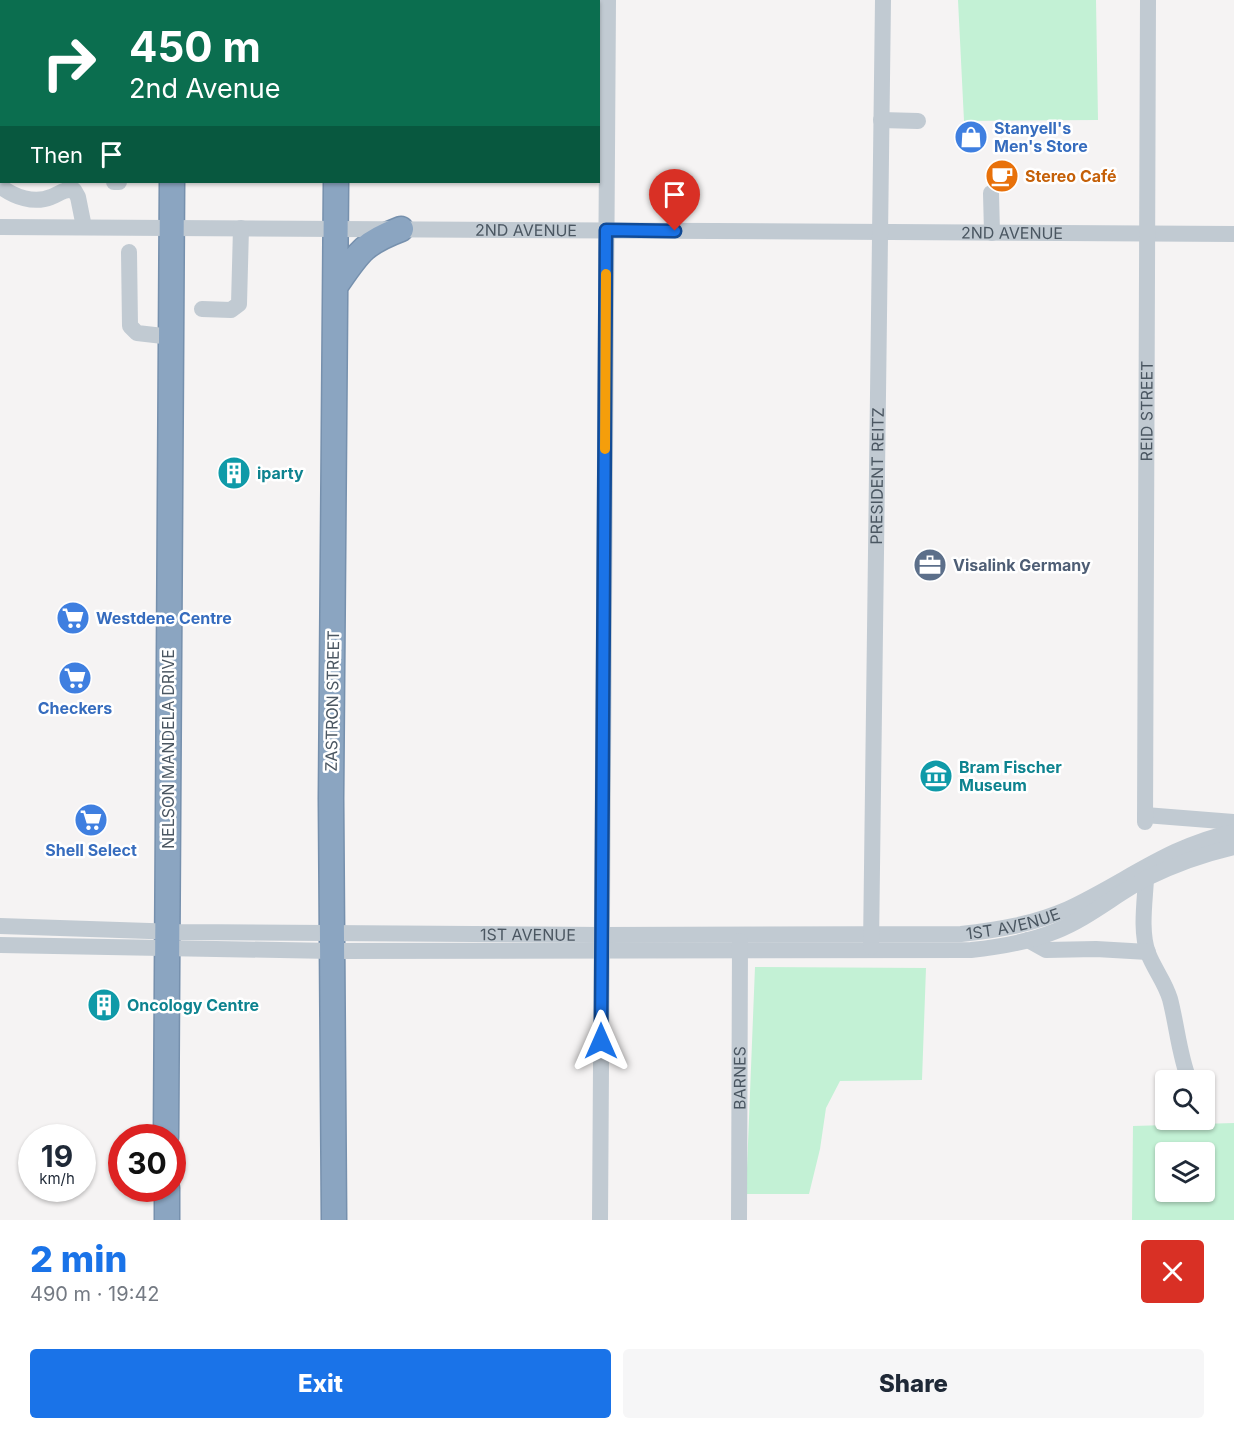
<!DOCTYPE html>
<meta charset="utf-8">
<style>
body{margin:0;font-family:Inter,sans-serif;background:#f6f6f7;color:#1f2937;height:100vh;display:flex;flex-direction:column;font-size:22px;white-space:nowrap}
*{box-sizing:border-box;margin:0}
p{font-size:20px;color:#747a83}
.icon{flex:none;width:33px;height:33px;fill:none;stroke:currentColor;stroke-width:2;stroke-linecap:round;stroke-linejoin:round}
.map{position:relative;height:1220px;overflow:hidden}
.details{display:flex;flex-direction:column;background:#fff;flex:1}
.details>*{flex:none}
.top-card{position:absolute;left:0px;top:0px;width:600px;height:183px;box-shadow:0 2px 4px #0004;background:#0b6e4f;color:#fff;overflow:hidden}
.controls{position:absolute;left:1155px;top:1070px;display:grid;gap:12px}
.controls a{display:grid;place-items:center;width:60px;height:60px;border-radius:6px;background:#fff;box-shadow:0 2px 4px #0004;font-size:30px}
.speed{position:absolute;left:18px;top:1124px;display:flex;gap:12px;font-size:30px;font-weight:700;text-align:center}
.speed>*{display:grid;place-content:center;width:78px;height:78px;border-radius:50%;background:#fff;box-shadow:0 2px 4px #0004;line-height:1}
.speed small{font-size:15px;font-weight:400}
.speed .limit{border:9px solid #d22;background:#fff;color:#111}
.pin{position:absolute;display:grid;place-items:center;width:51px;height:51px;color:#fff;margin:-62px -26px;border-radius:50% 50% 50% 0;rotate:-45deg;box-shadow:0 0 6px #0007}
.pin .icon{rotate:45deg}
.me{position:absolute;width:66px;margin:-33px;rotate:0deg;stroke-linejoin:round;filter:drop-shadow(0 0 4px #0008)}
.turn{display:flex;align-items:center;gap:21px;height:126px;padding:0 30px;font-size:27px}
.turn .icon{width:78px;height:78px;stroke-width:2.5}
.turn b{display:block;font-size:42px;line-height:51px}
.then{display:flex;align-items:center;height:57px;padding:0 30px;background:#0003;gap:12px;font-size:22px}
.round{display:grid;place-items:center;flex:none;width:63px;height:63px;border-radius:6px;background:#f6f6f7}
.summary{display:flex;align-items:center;justify-content:space-between;height:102px;padding:0 30px}
h1{font-size:36px;font-weight:800;line-height:45px;color:#1a73e8}
.button{display:flex;gap:12px;margin-top:auto;padding:12px 30px}
.button a{flex:1;height:69px;border-radius:6px;background:#1a73e8;color:#fff;font-size:24px;font-weight:800;line-height:69px;text-align:center}
.button a+a{background:#f6f6f7;color:#1f2937}
.map>svg:first-child{display:block}
.green{fill:#c3f1d5;fill-rule:evenodd}
.lines{fill:none;stroke-linecap:round;stroke-linejoin:round}
.highway-casing{stroke:#7690ad;stroke-width:27}
.minor{stroke:#c1cad2;stroke-width:16}
.highway{stroke:#8ba5c1;stroke-width:24}
.route-casing{stroke:#114b97;stroke-width:15}
.route{stroke:#1a73e8;stroke-width:10}
.slow{stroke:#f59e0b;stroke-width:10}
.labels{text-anchor:middle;dominant-baseline:central;stroke-width:5;stroke-linejoin:round;paint-order:stroke}
.shop-label{font-size:16px;font-weight:bold;fill:#366cbe;stroke:#fff;text-anchor:start}
.food-label{font-size:16px;font-weight:bold;fill:#c56008;stroke:#fff;text-anchor:start}
.street-label{font-size:16px;fill:#4a5661;stroke:#fff}
.culture-label{font-size:16px;font-weight:bold;fill:#0d838f;stroke:#fff;text-anchor:start}
.service-label{font-size:16px;font-weight:bold;fill:#4e5e75;stroke:#fff;text-anchor:start}
</style>
<div class="map">
<svg width="1234" height="1220" viewBox="0 0 1234 1220">
<rect width="100%" height="100%" fill="#f5f3f3"/>
<path class="green" d="M958,0H1096L1098,120L964,121Z
M755,967L926,968L922,1080L840,1081L826,1108L820,1149L809,1194H746Z
M1234,1123V1220H1132L1133,1126ZM1166,1152H1204V1191H1166Z"/>
<g class="lines">
<defs>
<path id="highway" d="M172,2V0
M337,2V0
M337,284C359,252 364,243 401,229
M166,1137L172,182
M167,1188V1220
M334,1220L331,799L336,182"/>
</defs>
<use href="#highway" class="highway-casing"/>
<g class="minor">
<path d="M0,6H2"/>
<path d="M0,32L2,35"/>
<path d="M0,51L2,49"/>
<path d="M0,105L2,103"/>
<path d="M881,120L918,121"/>
<path d="M114,182H119"/>
<path d="M0,186C14,197 34,204 51,197C59,194 65,188 74,190L78,197L84,227"/>
<path d="M991,193L992,233"/>
<path id="s1" d="M0,227L1234,234"/>
<path d="M129,252L130,326L137,333L172,337"/>
<path d="M202,309L231,310L239,304L241,228"/>
<path d="M1145,815L1234,822"/>
<path id="s2" d="M1145,822L1148,0"/>
<path d="M1146,879C1145,901 1140,931 1148,953C1154,969 1165,982 1170,999C1177,1026 1179,1054 1189,1080"/>
<path id="s3" d="M0,926L179,932L602,935L961,934C998,930 1034,924 1068,909C1126,882 1170,845 1234,832"/>
<path d="M1028,940L1046,950L1096,949L1148,952"/>
<path d="M0,945L332,951L971,950C1000,947 1029,942 1056,931C1089,918 1116,894 1147,878C1175,864 1204,854 1234,847"/>
<path id="s4" d="M871,947L883,0"/>
<path d="M600,1220L608,0"/>
<path id="s5" d="M739,1220L740,941"/>
</g>
<use href="#highway" class="highway"/>
</g>
<g class="lines">
<defs>
<path id="route" d="M601,1041L606,230L675,231"/>
</defs>
<use href="#route" class="route-casing"/>
<use href="#route" class="route"/>
<path class="slow" d="M605,449L606,274"/>
</g>
<defs>
<symbol id="shop-disc" viewBox="-11 -11 22 22"><circle r="9.5" fill="#3f7fe0" stroke="#fff"/><path d="M-5-2.5h2.3a2.7 3.5 0 0 1 5.4 0H5L5.5 6h-11ZM-1.5-2.5h3a1.5 2.3 0 0 0-3 0Z" fill="#fff"/></symbol>
<symbol id="cafe-disc" viewBox="-11 -11 22 22"><circle r="9.5" fill="#e8710a" stroke="#fff"/><path d="M-5.5-4.5H6V0H3Q3 3.5 0 3.5H-2.5Q-5.5 3.5-5.5 0ZM3-3.2v2h1.7v-2ZM-6 4.5H4V6H-6Z" fill="#fff"/></symbol>
<symbol id="building-disc" viewBox="-11 -11 22 22"><circle r="9.5" fill="#0f9aa8" stroke="#fff"/><path d="M-4-6H4V6H1V3H-1V6H-4ZM-2.5-4.3h1.7v1.8h-1.7ZM.8-4.3h1.7v1.8H.8ZM-2.5-1h1.7V.8h-1.7ZM.8-1h1.7V.8H.8Z" fill="#fff"/></symbol>
<symbol id="office-disc" viewBox="-11 -11 22 22"><circle r="9.5" fill="#5c6f8a" stroke="#fff"/><path d="M-6-3h4V-5.5h4V-3h4V5H-6ZM-1-4.5V-3h2v-1.5ZM-6 0V1H6V0Z" fill="#fff"/></symbol>
<symbol id="supermarket-disc" viewBox="-11 -11 22 22"><circle r="9.5" fill="#3f7fe0" stroke="#fff"/><path d="M-6-5.5h2.5l.6 2H6L4.5 2H-2.5L-4.4-4H-6ZM-1.5 3.2a1.3 1.3 0 1 0 .1 0ZM3 3.2a1.3 1.3 0 1 0 .1 0Z" fill="#fff"/></symbol>
<symbol id="museum-disc" viewBox="-11 -11 22 22"><circle r="9.5" fill="#0f9aa8" stroke="#fff"/><path d="M0-6L6-3V-2H-6V-3ZM-5-1h2V3h-2ZM-1-1h2V3h-2ZM3-1h2V3H3ZM-6 4H6V6H-6Z" fill="#fff"/></symbol>
</defs>
<g fill-rule="evenodd">
<use href="#shop-disc" x="952" y="118" width="38" height="38"/>
<use href="#cafe-disc" x="983" y="157" width="38" height="38"/>
<use href="#building-disc" x="215" y="454" width="38" height="38"/>
<use href="#office-disc" x="911" y="546" width="38" height="38"/>
<use href="#supermarket-disc" x="54" y="599" width="38" height="38"/>
<use href="#supermarket-disc" x="56" y="659" width="38" height="38"/>
<use href="#museum-disc" x="917" y="757" width="38" height="38"/>
<use href="#supermarket-disc" x="72" y="801" width="38" height="38"/>
<use href="#building-disc" x="85" y="986" width="38" height="38"/>
</g>
<g class="labels">
<g class="shop-label">
<text x="994" y="128">Stanyell's<tspan x="994" dy="18">Men's Store</tspan></text>
<text x="96" y="618">Westdene Centre</text>
<text x="75" y="708" text-anchor="middle">Checkers</text>
<text x="91" y="850" text-anchor="middle">Shell Select</text>
</g>
<g class="food-label">
<text x="1025" y="176">Stereo Café</text>
</g>
<g class="street-label">
<text stroke="none"><textPath href="#s1" startOffset="526">2ND AVENUE</textPath></text>
<text stroke="none"><textPath href="#s1" startOffset="1012">2ND AVENUE</textPath></text>
<text stroke="none"><textPath href="#s2" startOffset="411">REID STREET</textPath></text>
<text stroke="none"><textPath href="#s4" startOffset="471">PRESIDENT REITZ</textPath></text>
<text transform="translate(332 701) rotate(-89)">ZASTRON STREET</text>
<text transform="translate(168 749) rotate(-90)">NELSON MANDELA DRIVE</text>
<text stroke="none"><textPath href="#s3" startOffset="1014">1ST AVENUE</textPath></text>
<text stroke="none"><textPath href="#s3" startOffset="528">1ST AVENUE</textPath></text>
<text stroke="none"><textPath href="#s5" startOffset="142">BARNES</textPath></text>
</g>
<g class="culture-label">
<text x="257" y="473">iparty</text>
<text x="959" y="767">Bram Fischer<tspan x="959" dy="18">Museum</tspan></text>
<text x="127" y="1005">Oncology Centre</text>
</g>
<g class="service-label">
<text x="953" y="565">Visalink Germany</text>
</g>
</g>
</svg>
<div class="controls">
<a><svg class="icon" aria-label="search" viewBox="0 0 24 24"><circle cx="10" cy="10" r="6"/><path d="M15 15l6 6"/></svg></a>
<a><svg class="icon" aria-label="layers" viewBox="0 0 24 24"><path d="M12 4l9 5-9 5-9-5zM3 14l9 5 9-5"/></svg></a>
</div>
<div class="speed"><div>19<small>km/h</small></div><div class="limit">30</div></div>
<div class="pin" style="left:675px;top:231px;background:#d93025"><svg class="icon" aria-label="arrive" viewBox="0 0 24 24"><path d="M6 21V4h12l-3 4 3 4H6"/></svg></div>
<svg class="me" style="left:601px;top:1041px" viewBox="-20 -20 40 40"><path d="M0-17L14 15 0 8-14 15z" fill="#1a73e8" stroke="#fff" stroke-width="4"/></svg>
<div class="top-card">
<div class="turn"><svg class="icon" aria-label="right" viewBox="0 0 24 24"><path d="M7 20v-9h11M14 6l5 5-5 5"/></svg><div><b>450 m</b>2nd Avenue</div></div>
<div class="then">Then<svg class="icon" aria-label="arrive" viewBox="0 0 24 24"><path d="M6 21V4h12l-3 4 3 4H6"/></svg></div>
</div>
</div>
<section class="details">
<div class="summary"><div><h1>2 min</h1><p>490 m · 19:42</p></div><a class="round" style="background:#d93025;color:#fff"><svg class="icon" aria-label="close" viewBox="0 0 24 24"><path d="M6 6l12 12M18 6L6 18"/></svg></a></div>
<div class="button"><a>Exit</a><a>Share</a></div>
</section>
